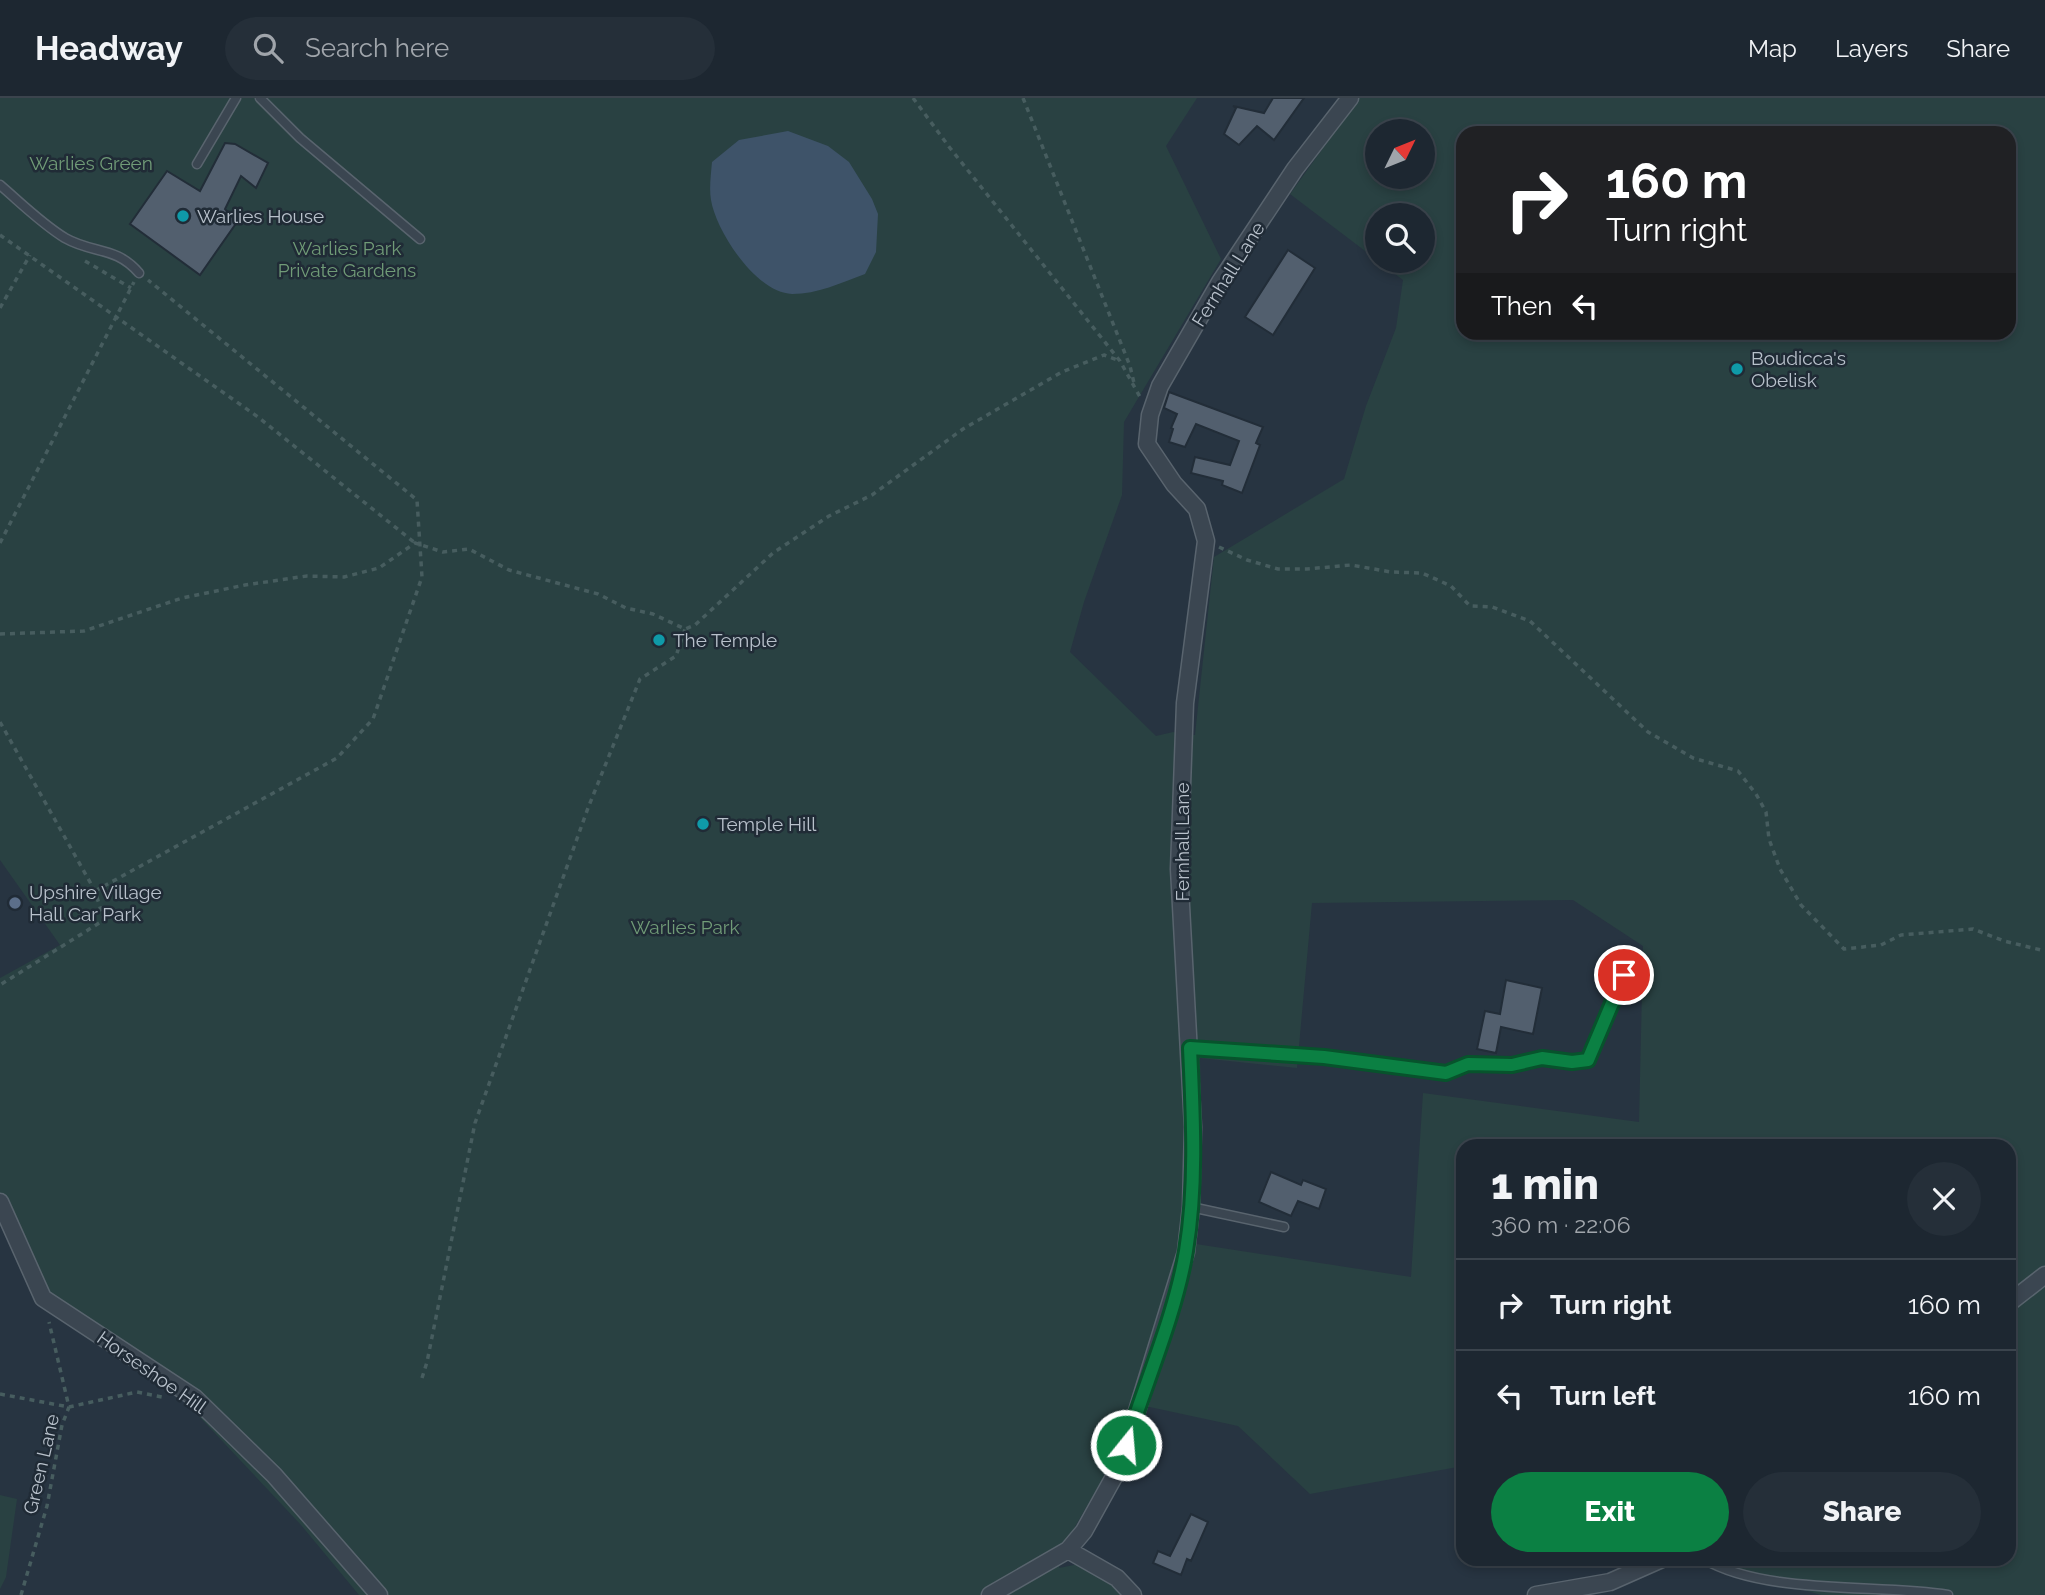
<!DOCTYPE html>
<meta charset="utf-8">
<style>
body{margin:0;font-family:Raleway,sans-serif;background:#252f39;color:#f1f3f6;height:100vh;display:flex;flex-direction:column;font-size:26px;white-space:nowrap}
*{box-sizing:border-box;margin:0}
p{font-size:23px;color:#a0a5ab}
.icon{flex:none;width:38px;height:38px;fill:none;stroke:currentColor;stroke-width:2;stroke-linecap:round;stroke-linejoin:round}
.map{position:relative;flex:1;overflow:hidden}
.sheet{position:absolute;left:1456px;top:1041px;width:560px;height:427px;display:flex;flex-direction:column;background:#1d2731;border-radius:21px;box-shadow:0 4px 10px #0003,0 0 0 2px #3b444d}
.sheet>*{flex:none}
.guide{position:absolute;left:1456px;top:28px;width:560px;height:214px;border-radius:21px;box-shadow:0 4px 10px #0003,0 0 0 2px #3b444d;background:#202124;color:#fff;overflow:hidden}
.needle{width:46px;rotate:47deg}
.controls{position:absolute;left:1365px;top:21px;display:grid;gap:14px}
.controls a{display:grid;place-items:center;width:70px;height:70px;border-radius:50%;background:#1d2731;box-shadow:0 4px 10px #0003,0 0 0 2px #3b444d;font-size:35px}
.pin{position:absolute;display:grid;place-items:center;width:60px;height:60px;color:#fff;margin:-30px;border:4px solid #fff;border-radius:50%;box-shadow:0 2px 7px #0007}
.me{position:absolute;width:77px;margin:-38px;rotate:17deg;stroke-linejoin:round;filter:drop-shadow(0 0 5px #0008)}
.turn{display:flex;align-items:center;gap:24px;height:147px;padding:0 35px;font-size:32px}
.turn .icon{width:91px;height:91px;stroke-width:2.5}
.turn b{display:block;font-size:49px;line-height:60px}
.then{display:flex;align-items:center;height:66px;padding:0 35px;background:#0003;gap:14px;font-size:26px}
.round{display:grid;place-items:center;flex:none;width:74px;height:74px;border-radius:37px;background:#252f39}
.summary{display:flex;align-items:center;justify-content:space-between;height:119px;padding:0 35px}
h1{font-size:42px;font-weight:800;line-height:52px}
.action{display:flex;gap:14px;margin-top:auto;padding:14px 35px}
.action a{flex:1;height:80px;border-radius:42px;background:#0b8043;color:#fff;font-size:28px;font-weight:800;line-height:80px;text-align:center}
.action a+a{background:#252f39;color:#f1f3f6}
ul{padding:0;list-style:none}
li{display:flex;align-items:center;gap:21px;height:91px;padding:0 35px;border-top:2px solid #3b444d}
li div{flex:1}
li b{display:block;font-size:26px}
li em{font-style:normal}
header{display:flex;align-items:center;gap:42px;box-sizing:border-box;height:98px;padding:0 35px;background:#1d2731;border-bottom:2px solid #3b444d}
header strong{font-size:33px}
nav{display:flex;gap:38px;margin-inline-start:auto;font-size:24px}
.search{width:490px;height:63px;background:#252f39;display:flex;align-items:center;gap:18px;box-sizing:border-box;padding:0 24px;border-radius:38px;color:#a0a5ab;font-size:26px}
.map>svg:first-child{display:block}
.green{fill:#294142;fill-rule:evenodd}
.water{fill:#3e5369}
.building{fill:#525f6e;stroke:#222d38;stroke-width:2}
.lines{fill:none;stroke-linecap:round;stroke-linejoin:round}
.service-casing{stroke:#59646e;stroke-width:11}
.minor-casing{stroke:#59646e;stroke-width:19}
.path{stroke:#475d5f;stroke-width:3.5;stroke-dasharray:5 5;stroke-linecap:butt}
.service{stroke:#3b4651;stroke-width:8}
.minor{stroke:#3b4651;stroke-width:16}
.route-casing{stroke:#07532c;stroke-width:18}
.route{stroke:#0b8043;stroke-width:12}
.culture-dot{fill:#0f9aa8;stroke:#202b36;stroke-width:2.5}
.service-dot{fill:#5c6f8a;stroke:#202b36;stroke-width:2.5}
.labels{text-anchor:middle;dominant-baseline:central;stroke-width:5;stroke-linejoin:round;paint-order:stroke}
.park-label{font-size:19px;fill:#709b77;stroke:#202b36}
.poi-label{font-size:19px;fill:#b8c1cb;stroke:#202b36;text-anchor:start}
.street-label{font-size:19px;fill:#b8c1cb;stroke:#202b36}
</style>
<header>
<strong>Headway</strong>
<div class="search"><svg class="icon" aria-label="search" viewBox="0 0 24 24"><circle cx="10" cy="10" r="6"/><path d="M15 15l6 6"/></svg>Search here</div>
<nav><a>Map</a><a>Layers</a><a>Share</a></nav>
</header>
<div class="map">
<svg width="2045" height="1497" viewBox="0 0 2045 1497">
<rect width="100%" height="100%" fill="#273441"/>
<path class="green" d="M0,0H1197L1166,48L1221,161L1124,324L1122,397L1084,504L1070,554L1156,638L1173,634L1195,637L1214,459L1344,381L1366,308L1396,230L1403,182L1378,163H1423V117H1377V162L1290,96L1359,0H2045V1497H1821L1697,1461H2009V1048H1463V1368L1310,1396L1238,1328L1145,1308L1065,1446L1059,1470L1084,1465L1110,1484L1121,1497H359L301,1427L178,1296L43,1200L0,1117V880L60,847L0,762ZM1377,33H1423V79H1377ZM1463,35H2009V234H1463ZM1573,802L1643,848L1639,1024L1423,995L1411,1179L1196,1146L1202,1040L1200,960L1297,970L1312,805Z
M0,1397L17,1401L6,1479L0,1491Z"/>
<path class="water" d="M788,33L828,48L849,64L872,101L878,116L876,154L865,176C840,185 818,196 792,196C756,195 716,133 711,102C709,90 711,76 712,64L739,42Z"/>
<path class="building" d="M1273,0H1304L1274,42L1257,28L1239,47L1224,36L1236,10L1233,8L1264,15Z
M225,45L235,46L268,65L256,90L241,78L225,111L237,124L200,177L130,126L167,73L200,93Z
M1288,152L1315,170L1273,237L1245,219Z
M1169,294L1263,329L1256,345L1260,347L1242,395L1222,387L1223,383L1191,375L1195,359L1230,367L1239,343L1196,326L1185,349L1169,344L1173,331L1171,330L1177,316L1164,310Z
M1506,882L1542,890L1533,936L1501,929L1496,955L1477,951L1485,913L1500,916Z
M1271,1074L1301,1087L1303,1082L1326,1091L1319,1111L1298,1103L1291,1118L1259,1104Z
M1191,1416L1208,1424L1191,1463L1187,1461L1181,1477L1153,1465L1158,1453L1170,1458Z"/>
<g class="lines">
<defs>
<path id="service" d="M260,0L300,40L420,141
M197,66L236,0
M0,87C21,105 42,126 65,140C93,156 116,148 139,175
M1190,950L1324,959L1446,975L1468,966L1512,967L1542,960L1572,964L1588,962L1631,857
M1191,1109L1284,1129
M1704,1461C1765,1497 1877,1486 1948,1497"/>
<path id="minor" d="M0,1104L43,1200L195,1300L274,1377L379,1497
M2009,1205L2045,1177
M1068,1452L1117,1480L1133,1497
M990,1497L1068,1452L1084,1433L1120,1368L1186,1154L1191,1109L1193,1029L1179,771L1185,605L1206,443L1197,411L1174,386L1147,346L1150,317L1160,288L1220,184L1295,71L1350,0
M1536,1497L1610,1484L1662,1461"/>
</defs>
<use href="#service" class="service-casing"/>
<use href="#minor" class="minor-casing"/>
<path class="path" d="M913,0L950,50L1120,263L1140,299
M1023,0L1130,268L1134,285
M0,137L258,319L415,445
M85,163L131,190
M0,210L30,157
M0,445L134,184
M1219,449L1247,462L1278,471H1307L1351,467L1391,474L1422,475L1451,488L1470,508L1492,509L1530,523L1648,634L1693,660L1738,673L1756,696L1766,714L1769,741L1780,771L1801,807L1844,851L1881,847L1901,837L1973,831L2004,843L2045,853
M0,536L84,533L182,500L245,487L307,478L344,479L379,470L415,445L443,454L469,451L509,472L598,496L626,510L653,516L685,531L695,527L773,455L829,418L872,397L963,331L1062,274L1104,257L1120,263
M0,624L95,793L104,822L0,887
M95,793L337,660L373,621L422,479L417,402L148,182
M422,1280L427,1264L475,1025L588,710L640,581L676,558L685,531
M0,1296L69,1309L137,1294L162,1299
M21,1497L47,1408L62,1327L69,1309L49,1224"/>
<use href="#service" class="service"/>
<use href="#minor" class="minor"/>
</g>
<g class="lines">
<defs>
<path id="route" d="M1126,1347C1146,1283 1175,1218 1186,1153C1197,1086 1193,1017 1190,950L1324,959L1446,975L1468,966L1512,967L1542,960L1572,964L1588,962L1624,877"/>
</defs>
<use href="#route" class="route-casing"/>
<use href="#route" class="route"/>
</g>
<g class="culture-dot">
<circle cx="183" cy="118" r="7"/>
<circle cx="1737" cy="271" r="7"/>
<circle cx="659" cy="542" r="7"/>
<circle cx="703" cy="726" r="7"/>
</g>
<circle class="service-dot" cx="15" cy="805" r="7"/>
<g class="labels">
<g class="park-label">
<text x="91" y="65">Warlies Green</text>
<text x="347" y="150">Warlies Park<tspan x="347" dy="22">Private Gardens</tspan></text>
<text x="685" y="829">Warlies Park</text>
</g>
<g class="poi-label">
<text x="197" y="118">Warlies House</text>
<text x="1751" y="260">Boudicca's<tspan x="1751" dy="22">Obelisk</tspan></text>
<text x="673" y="542">The Temple</text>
<text x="717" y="726">Temple Hill</text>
<text x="29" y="794">Upshire Village<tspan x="29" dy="22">Hall Car Park</tspan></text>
</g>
<g class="street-label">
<text transform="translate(1228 176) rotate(-58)">Fernhall Lane</text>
<text transform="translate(1182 744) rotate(-90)">Fernhall Lane</text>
<text transform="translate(152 1274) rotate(35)">Horseshoe Hill</text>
<text transform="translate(41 1366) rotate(-77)">Green Lane</text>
</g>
</g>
</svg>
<div class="controls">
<a><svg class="needle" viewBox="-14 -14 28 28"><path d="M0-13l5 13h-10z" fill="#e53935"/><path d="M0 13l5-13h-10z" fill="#a0a5ab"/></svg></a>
<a><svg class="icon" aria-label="search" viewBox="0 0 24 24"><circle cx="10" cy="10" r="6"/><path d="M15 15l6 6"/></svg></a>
</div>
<div class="pin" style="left:1624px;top:877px;background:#d93025"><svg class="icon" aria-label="arrive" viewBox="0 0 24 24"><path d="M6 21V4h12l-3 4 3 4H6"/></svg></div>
<svg class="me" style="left:1126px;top:1347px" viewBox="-20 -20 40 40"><circle r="17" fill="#0b8043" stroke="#fff" stroke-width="3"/><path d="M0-11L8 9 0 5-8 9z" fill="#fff"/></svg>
<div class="guide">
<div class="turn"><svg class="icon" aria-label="right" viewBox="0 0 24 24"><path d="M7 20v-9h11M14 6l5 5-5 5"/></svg><div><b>160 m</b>Turn right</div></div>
<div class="then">Then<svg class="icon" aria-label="left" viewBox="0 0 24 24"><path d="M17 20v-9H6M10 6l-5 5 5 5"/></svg></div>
</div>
<section class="sheet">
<div class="summary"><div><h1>1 min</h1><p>360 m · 22:06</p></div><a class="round"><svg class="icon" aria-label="close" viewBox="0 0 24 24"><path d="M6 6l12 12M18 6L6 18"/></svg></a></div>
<ul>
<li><svg class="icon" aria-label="right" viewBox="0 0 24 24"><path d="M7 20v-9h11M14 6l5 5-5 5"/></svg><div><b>Turn right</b></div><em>160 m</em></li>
<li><svg class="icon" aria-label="left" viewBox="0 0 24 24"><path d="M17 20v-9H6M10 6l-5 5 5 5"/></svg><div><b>Turn left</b></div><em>160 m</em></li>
</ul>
<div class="action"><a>Exit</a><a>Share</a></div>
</section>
</div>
